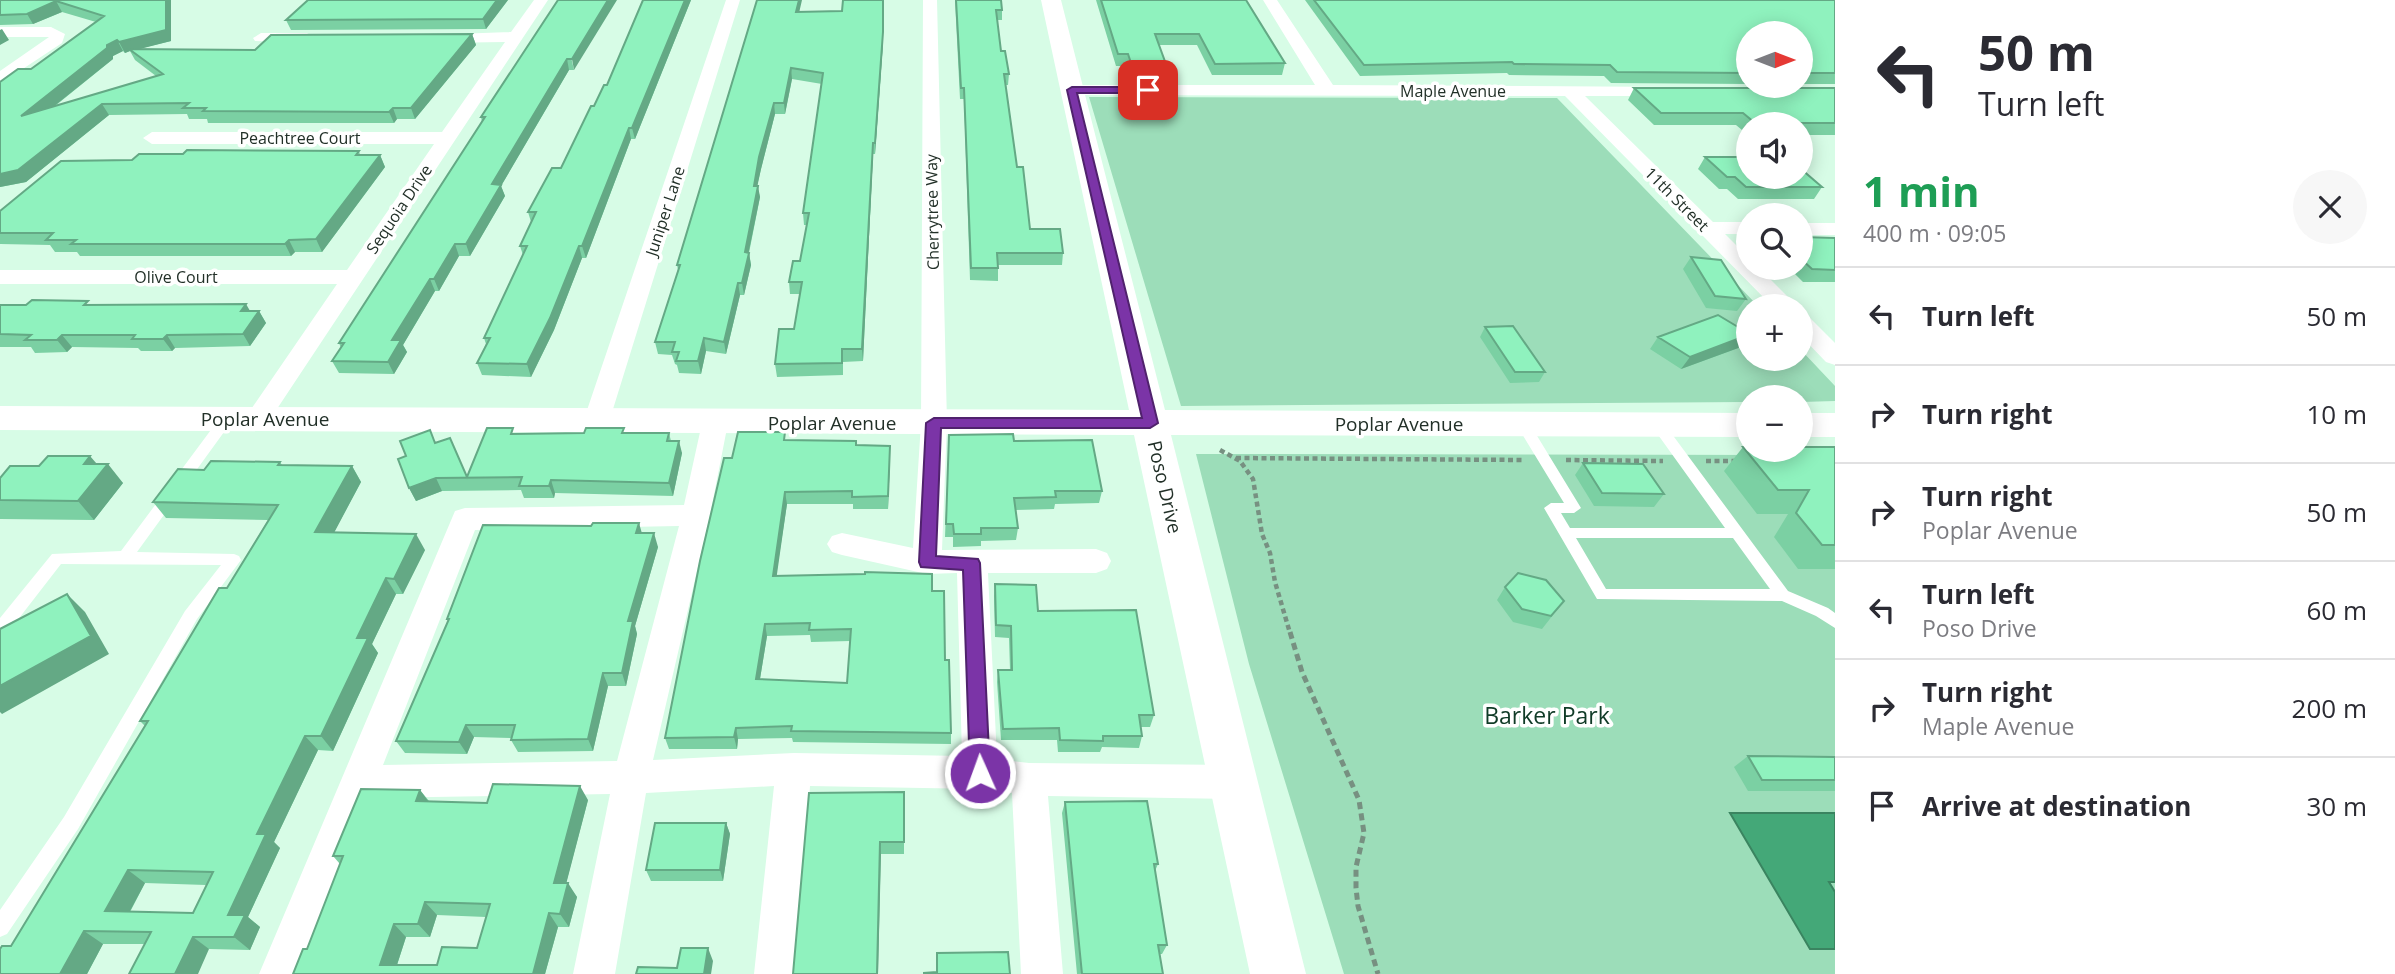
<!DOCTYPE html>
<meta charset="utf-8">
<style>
body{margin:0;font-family:"Open Sans",sans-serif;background:#f7f7f7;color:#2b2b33;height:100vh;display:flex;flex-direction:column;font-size:26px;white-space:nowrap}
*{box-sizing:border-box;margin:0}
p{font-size:23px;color:#7c7c81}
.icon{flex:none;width:38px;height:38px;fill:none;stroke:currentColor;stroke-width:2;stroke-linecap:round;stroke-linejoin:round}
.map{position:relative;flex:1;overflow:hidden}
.sheet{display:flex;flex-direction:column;background:#fff;width:560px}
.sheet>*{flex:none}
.hud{background:#fff;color:#2b2b33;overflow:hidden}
.needle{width:46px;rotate:90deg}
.buttons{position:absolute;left:1736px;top:21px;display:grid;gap:14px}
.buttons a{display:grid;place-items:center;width:77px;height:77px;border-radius:50%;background:#fff;box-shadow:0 4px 18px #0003;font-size:35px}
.pin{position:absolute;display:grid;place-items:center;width:60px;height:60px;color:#fff;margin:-30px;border-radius:14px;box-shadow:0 4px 10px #0006}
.me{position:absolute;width:77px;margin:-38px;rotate:358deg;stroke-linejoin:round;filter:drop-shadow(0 0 5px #0008)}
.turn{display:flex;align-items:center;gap:24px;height:147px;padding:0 28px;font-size:32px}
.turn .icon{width:91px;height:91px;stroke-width:2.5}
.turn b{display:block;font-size:49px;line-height:60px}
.round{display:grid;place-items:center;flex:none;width:74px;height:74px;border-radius:37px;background:#f7f7f7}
.head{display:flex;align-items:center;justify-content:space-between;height:119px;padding:0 28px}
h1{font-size:42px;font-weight:700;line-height:52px;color:#1e9e55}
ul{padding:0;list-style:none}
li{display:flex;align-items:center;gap:21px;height:98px;padding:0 28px;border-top:2px solid #e1e1e2}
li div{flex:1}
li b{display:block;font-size:26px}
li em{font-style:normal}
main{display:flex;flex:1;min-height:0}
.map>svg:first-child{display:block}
.green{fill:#9cddb9}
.water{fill:#44a878;stroke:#3a8460;stroke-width:2}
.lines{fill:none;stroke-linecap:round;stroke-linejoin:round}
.path-far1{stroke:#779081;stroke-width:4.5;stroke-dasharray:5 3.5;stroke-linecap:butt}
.path{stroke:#779081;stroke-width:5;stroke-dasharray:7 4.5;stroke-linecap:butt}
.lane{fill:#fff;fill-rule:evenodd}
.street{fill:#fff;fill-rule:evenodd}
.secondary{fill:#fff;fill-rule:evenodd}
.wall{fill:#7bd0a3;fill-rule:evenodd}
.shaded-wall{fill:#64a985}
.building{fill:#8ff2be;stroke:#64a985;stroke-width:2;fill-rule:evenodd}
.route{fill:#7b34a7;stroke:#50226d;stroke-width:2}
.labels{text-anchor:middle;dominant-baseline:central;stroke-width:7;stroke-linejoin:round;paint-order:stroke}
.far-street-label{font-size:16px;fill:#223028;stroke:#fff}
.street-label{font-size:19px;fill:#223028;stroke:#fff}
.near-park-label{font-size:23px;fill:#103b27;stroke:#fff}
</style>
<main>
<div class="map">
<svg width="1835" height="974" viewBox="0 0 1835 974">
<rect width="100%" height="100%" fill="#d7fce6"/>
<path class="green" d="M1089,97L1557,98L1758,306H1748V359H1801V350L1835,386V401L1801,402V397H1748V402L1181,406Z
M1196,454L1835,455V974H1344L1249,664Z"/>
<path class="water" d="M1730,813H1835V882H1829L1835,892V949H1810Z"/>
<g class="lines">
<path class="path-far1" d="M1220,450L1240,461L1253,479L1262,534L1270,553L1275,582L1290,633
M1236,458L1523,460
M1566,460L1663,461
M1706,461H1736"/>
<path class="path" d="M1290,632L1302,672L1359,800L1364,833L1356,867V888L1358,906L1378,974"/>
<path class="lane" d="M227,414L234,418L232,421L137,552L234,554L239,556L241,560L197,619L78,829L7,934L0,937V910L64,817L185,611L221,565L61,564L6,635L0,637V618L52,554L121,551L222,415Z
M1523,420L1528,421L1581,508L1574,513H1561L1570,528H1725L1651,425L1658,421L1663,422L1788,591L1828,608L1835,613V628L1816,616L1782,601L1597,599L1544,508L1551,503H1564L1516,424ZM1576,538H1733L1770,589H1606Z"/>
<path class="street" d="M534,0H548L267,424L258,427L249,424L245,418L337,284H0V270H347L434,144H152L143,138L152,132H442L505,42L435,43L427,38L429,35L511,32Z
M726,0H740L609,422L605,428L596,431L587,428L583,422Z
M923,0H937L947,423L942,550L1096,549L1107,553L1111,561L1107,569L1096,573H988L997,759L1029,763L1234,765L1247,770L1252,782L1247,794L1234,799L1048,796L1063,974H1021L1012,793L980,789L810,786L796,974H754L774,786L646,793L615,974H573L610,794L370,798L301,974H259L455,511L465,508L684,505L702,423L706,417L715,414L724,417L728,423L710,515L653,760L794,753L962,756L957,573L927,574L842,555L832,552L827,544L832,536L842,533L913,548L921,423ZM679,526L617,761L383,765L475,530Z
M1263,0H1277L1333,85L1677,87L1680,91L1677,95L1671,96H1585L1713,222H1748V234H1725L1748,257V268H1759L1797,306H1772L1565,96L1072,95L1063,90L1072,85H1315Z
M0,27H51L65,34L62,43L0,84V71L49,37H0Z
M261,33H307L315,38L307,43L255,41L253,38Z
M1801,223H1835V235H1801Z
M1801,315L1809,317L1835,343V365L1826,362L1801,336Z"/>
<path class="secondary" d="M1041,0H1061L1165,410L1748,413V437L1171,435L1306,974H1250L1134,435L0,430V406L1129,410Z
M1801,413H1835V437H1801Z"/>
</g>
<path class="wall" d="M0,0H171V41L138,49L255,50L472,34L476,45L415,119H397L394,123H208L207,119H189L187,114L109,115L26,182L0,187V82L31,69L96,22L62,12L33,24L0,25ZM123,51L125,53L130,51L135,60L156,76L55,106L113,59V56Z
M508,0L486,29L291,30L286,20Z
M558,0L574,70H569L501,186L505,196L470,256H459L439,291H435L403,345L407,352L394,374L339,373L332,361L341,348L339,343L482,122L481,117Z
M643,0H691L635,139H631L586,258H582L554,330L531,377L482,375L477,363L486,344L484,338L523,255L520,246L531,222L528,212L561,168L607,85Z
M955,0H1001L1002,10V20H997L1001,51L1009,74L1008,85H1006L1017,167L1030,229L1063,253L1062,265H998V281L970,280L964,99H960Z
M1096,0H1246L1285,63L1282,75H1212L1197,45H1159L1167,67L1165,78H1130L1127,66H1116Z
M1305,0H1835V84H1801V33H1748V84L1611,83L1604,76L1509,75L1507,73L1360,76Z
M799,12L883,43L875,154H873L863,361L843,362V375L777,377L775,364L794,329L800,294H790L789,282L800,261L807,225H804L803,213L822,84L792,79L785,114H775L761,169L757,186L760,197L749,253L751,265L744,295H740L726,354L706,351L701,374L679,373L677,365L675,364L672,355L658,354L655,342L678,270L677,265Z
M1634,88H1835V135H1801V124H1748V135L1736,125H1654L1628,100Z
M359,151L360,155H380L385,167L322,252H295L291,256H80L77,252H55L50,245L0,244V211L132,160L183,154Z
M1705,157L1822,187L1814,199H1738L1727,189H1719L1698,169Z
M1801,237L1835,238V282H1803L1789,268H1801Z
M1691,257L1746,299L1737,311L1706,308L1683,269Z
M0,305H91L259,311L266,323L250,346L175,348L172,351H141L138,348L72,347L67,352L35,353L31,347H0Z
M1485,327L1545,372L1539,382L1510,383L1480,337Z
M1658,337L1741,347L1681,369L1650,349Z
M669,433L671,441L682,453L673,496L555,493L554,498H524L521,490L442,491L416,501L409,488L406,456L436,443L467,477L515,434Z
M949,435L1014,441L1102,491L1099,503L1055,504L1054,509L1016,510L1018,528L1016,540L981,541V546L953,547V537H945Z
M786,440L856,441V445L890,458L888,509H853V504H787L776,576L932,591L945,660L951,733V744L793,742L792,738L738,739L737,749H669L665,738L732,458ZM810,635L811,642L850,641L847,683L760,679L767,636Z
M1743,447H1835V569H1798L1774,537L1788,514H1757L1724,471Z
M280,462L282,465L352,466L361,482L334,532L425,550L403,594H396L372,644L378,653L333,751L318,750L274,842L280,848L248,917L260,927L250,950L209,949L145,944H103L87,974H0L11,946L145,726L140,721L227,588L268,520L166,518L153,502L204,470ZM145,883L206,885L193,913L130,912Z
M1583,463L1664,494L1654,507L1594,506L1575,475Z
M97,464L123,483L94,520L0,519V478L39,466Z
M642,533L658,547L635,626L637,634L626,686H608L593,751L518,752L511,740V738L474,737L467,754L405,753L396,741L448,621L447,619Z
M995,584L1038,611L1154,715L1150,727H1141L1142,736L1139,748L1102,747L1100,752H1058L1057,740H1001L997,682L998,670H1010L1009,638L995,637L994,596Z
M1505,587L1564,601L1542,629L1513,622L1497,600Z
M1748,756L1835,757V791H1748L1734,767Z
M420,790L429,801L487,803L588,800L566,883L577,897L569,927H558L545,974H293L307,949L340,864L333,856ZM437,915L486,917L477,948L437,965H397L406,937H430Z
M904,792V854H881L793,974Z
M1065,802L1158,864L1155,871L1167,945L1162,954H1160L1163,974H1077L1062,813Z
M726,823L730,834L723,881H651L646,870Z"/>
<path class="shaded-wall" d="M166,0H171V41L132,51L129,49L130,51L125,53L119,42Z
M497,0H508L486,29L483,19Z
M608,0H617L574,70L572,59Z
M685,0H691L635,139L632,128Z
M799,0H802L797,22L796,12Z
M883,0V43L875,154V143Z
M56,1L62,12L33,24L27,14Z
M2,29L9,40L0,45V30Z
M472,34L476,45L415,119L411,108Z
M117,40L123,51L113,56V59L28,127L21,116L107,45Z
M567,59L569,70L501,186L505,196L470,256L466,244L492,184Z
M791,68L792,79L785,114L784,103Z
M774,103L775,114L761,169L755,197L754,186L759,157Z
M102,104L109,115L26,182L0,187V174Z
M393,108L397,119L394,123L389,112Z
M629,128L631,139L586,258L582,246Z
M873,143V154L863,361L862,349Z
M380,155L385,167L322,252L316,239Z
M758,186L760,197L746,265L745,252Z
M289,240L295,252L291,256L285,244Z
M455,244L459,256L439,291L434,279Z
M579,246L582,258L554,330L531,377L527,364Z
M749,253L751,265L744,295L742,283Z
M430,279L435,291L403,345L407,352L394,374L388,362L392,340Z
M738,283L740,295L726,354L724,342Z
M246,304L253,316L241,311Z
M259,311L266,323L250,346L243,334Z
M62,335L72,347L67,352L57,340Z
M167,335L175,348L172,351L163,339Z
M1748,335V337L1741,347L1681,369L1690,357Z
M704,338L706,351L701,374L698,361Z
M679,441L682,453L673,496L669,483Z
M890,446V458L888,509V496Z
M90,456L103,471L108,464L123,483L94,520L78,501L84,464Z
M352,466L361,482L326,548L315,532Z
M436,478L442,491L416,501L409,488Z
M551,480L555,493L554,498L549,486Z
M785,492L787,504L775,588L773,576Z
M639,523L643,537L636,533Z
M654,533L658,547L635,626L637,634L626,686L622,673L628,621Z
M416,534L425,550L403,594L394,579Z
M386,578L396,594L372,644L378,653L333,751L321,736L357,638Z
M67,594L85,612L109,654L2,714L0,712V686Z
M765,624L767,636L758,691L756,679Z
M603,673L608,686L593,751L588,739Z
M466,725L474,737L467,754L459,742Z
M736,728L738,739L737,749L734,737Z
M305,736L318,750L274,842L280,848L248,917L260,927L250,950L234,937L228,915L257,834Z
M580,786L588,800L563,896L554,883Z
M420,790L431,805L416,801Z
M726,823L730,834L723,881L720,870Z
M880,842L881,854L878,974H877Z
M128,870L145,883L123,924L105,911Z
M568,883L577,897L569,927L560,914Z
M425,902L437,915L430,937L418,924Z
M549,913L558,927L545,974H533Z
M394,924L406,937L394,974L380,965Z
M84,931L103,944L87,974H60Z
M193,937L209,949L198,974H175Z
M708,948L713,961L711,974H704Z"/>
<path class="building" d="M0,0H166V30L119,42L117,40L107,45V48L21,116L163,74L129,49L255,50L271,35L472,34L411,108H393L389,112L203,111L206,108H183L189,103L102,104L18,170L0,174V82L18,69H31L104,16L56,1L27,14L0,15Z
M308,0H497L483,19L286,20Z
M558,0H608L572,59H567L492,184L501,185L466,244H455L434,279H430L392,340H401L388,362L332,361L344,343H339L485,117H481Z
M643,0H685L632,128H629L582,246H579L550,318L527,364L477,363L490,338H484L527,246H520L536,212H528L552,168H561L591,106H594L604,85H607Z
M757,0H799L796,12L842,11L843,0H883V32L875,143H873L862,349H842V363L775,364L779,329H794L802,282H789L793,261H800L809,213H803L823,73L791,68L784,103H774L759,157L754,186H758L745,252L749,253L742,283H738L724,342L704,338L698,361H676L679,352H672L675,342H655L680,265H677Z
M956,0H1001L1002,10H996L1001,51H1005L1009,74H1004L1017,167H1023L1030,229H1060L1063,253H997L998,268H971L964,88H961Z
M1101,0H1246L1285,63L1215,64L1199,34H1155L1167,67L1132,66L1128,54H1118Z
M1314,0H1835V73H1801V33H1748V73L1617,72L1610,65L1514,64L1512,62L1364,65Z
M1634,88H1835V123H1755L1743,113H1661Z
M187,150L359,151L356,155H380L316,239L289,240L285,244H71L76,240H46L53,233H0V211L61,161L132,160L139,154H183Z
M1705,157H1748V177H1801V169L1822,187H1746L1735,177H1727Z
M1801,237L1835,238V270L1812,269L1801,259Z
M1691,257L1721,260L1746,299L1715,296Z
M32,300L88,301L84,305L246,304L241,311H259L243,334L167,335L163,339H132L135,335H62L57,340H25L31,335L0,334V305H26Z
M1718,315L1748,333V335L1690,357L1658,337Z
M1513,326L1545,372H1515L1485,327Z
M487,428H513L511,434L584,433L586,428H624L622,433H669L667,441H679L669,483L551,480L549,486H519L522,477L436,478L409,488L398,459L406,456L400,441L430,430L435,443L450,438L467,477Z
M738,432H785L784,440L856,441V445L890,446L888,496L852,497V491L785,492L773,576L865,574V572L932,574V591H944L945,660H949L951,733L791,731L792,726L736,728L734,737L665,738L700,561L724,458H732ZM810,623L809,630L851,629L847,683L756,679L765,624Z
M1013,434L1014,441L1092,440L1102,491H1055L1056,497L1014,498L1018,528H981V534H954L953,524H946L949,435Z
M1743,447H1748V450H1801V447H1835V545H1822L1796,513L1809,490H1778Z
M48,456H90L84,464H108L78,501L0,500V478L10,466H39Z
M211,461L280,462L278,465L352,466L315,532L416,534L394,579L386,578L357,638H368L321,736H305L257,834H266L228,915H245L234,937H193L175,974H129L151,932L84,931L60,974H0V949L2,946H11L148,721H140L219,588H227L278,505L153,502L178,469L204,470ZM128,870L213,872L193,913L105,911Z
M1583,463L1643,464L1664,494L1602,493Z
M593,523H639L636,533H654L628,621H633L622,673H603L588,739L511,740L515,725H466L459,742L396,741L449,619H447L483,525L591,526Z
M1518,573L1546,580L1564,601L1551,616L1522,609L1505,587Z
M995,584L1036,585L1038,611L1136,610L1154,715H1139L1142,736H1103V741L1060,740L1059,728L1003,729L998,670H1012L1011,626L996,625Z
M67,594L91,636L0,686V629Z
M1748,756L1835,757V780H1762Z
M493,784L580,786L554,883H568L560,914L549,913L533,974H293L303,949H307L343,856H333L361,789L420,790L416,801L487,803ZM425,902L490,904L477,948L442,947L437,965H380L394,924H418Z
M904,792V842H880L877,974H793L809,793Z
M1147,801L1158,864H1154L1167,945H1158L1163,974H1082L1065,802Z
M655,823H726L720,870H646Z
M681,948H708L704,974H636L638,967L677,968Z
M1008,952L1010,974H924V973L937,972V953Z"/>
<path class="route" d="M1072,87H1148L1153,90L1148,93H1077L1158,423L1150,428H941L936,556L978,559L980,563L990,773L987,780L980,783L973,780L970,773L963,570L921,567L919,562L926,423L934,418H1142L1067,90Z"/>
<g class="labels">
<g class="far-street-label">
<text x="1453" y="91">Maple Avenue</text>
<text x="300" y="138">Peachtree Court</text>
<text transform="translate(1677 199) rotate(45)">11th Street</text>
<text transform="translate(399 209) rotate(-56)">Sequoia Drive</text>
<text transform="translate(665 211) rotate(-72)">Juniper Lane</text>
<text transform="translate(932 212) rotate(-91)">Cherrytree Way</text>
<text x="176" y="277">Olive Court</text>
</g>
<g class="street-label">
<text x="265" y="419">Poplar Avenue</text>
<text x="832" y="423">Poplar Avenue</text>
<text x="1399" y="424">Poplar Avenue</text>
<text transform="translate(1165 487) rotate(77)">Poso Drive</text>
</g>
<g class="near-park-label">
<text x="1547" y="715">Barker Park</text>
</g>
</g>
</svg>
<div class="buttons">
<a><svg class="needle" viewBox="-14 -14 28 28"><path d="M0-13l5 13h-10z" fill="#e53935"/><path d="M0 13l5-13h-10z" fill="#7c7c81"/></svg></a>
<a><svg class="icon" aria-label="sound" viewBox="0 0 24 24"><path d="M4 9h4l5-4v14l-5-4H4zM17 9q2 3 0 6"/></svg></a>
<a><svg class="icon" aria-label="search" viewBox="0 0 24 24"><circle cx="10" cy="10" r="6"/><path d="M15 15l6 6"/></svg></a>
<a>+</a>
<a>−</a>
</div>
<div class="pin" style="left:1148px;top:90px;background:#d93025"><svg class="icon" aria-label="arrive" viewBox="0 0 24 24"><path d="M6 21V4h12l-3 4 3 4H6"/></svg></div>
<svg class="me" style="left:980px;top:773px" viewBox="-20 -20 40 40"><circle r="17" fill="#7b34a7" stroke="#fff" stroke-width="3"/><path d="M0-11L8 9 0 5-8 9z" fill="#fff"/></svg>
</div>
<section class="sheet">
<div class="hud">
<div class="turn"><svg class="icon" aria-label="left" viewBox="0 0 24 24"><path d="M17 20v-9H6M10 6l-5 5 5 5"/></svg><div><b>50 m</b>Turn left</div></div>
</div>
<div class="head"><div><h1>1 min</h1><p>400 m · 09:05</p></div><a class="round"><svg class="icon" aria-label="close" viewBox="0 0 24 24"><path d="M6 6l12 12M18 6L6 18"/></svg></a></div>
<ul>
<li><svg class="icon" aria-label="left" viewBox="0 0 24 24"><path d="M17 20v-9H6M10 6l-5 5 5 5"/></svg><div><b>Turn left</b></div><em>50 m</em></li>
<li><svg class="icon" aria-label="right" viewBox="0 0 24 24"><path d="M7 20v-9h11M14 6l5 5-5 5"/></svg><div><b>Turn right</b></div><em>10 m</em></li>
<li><svg class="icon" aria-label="right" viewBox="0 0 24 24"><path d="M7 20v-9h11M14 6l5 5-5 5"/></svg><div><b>Turn right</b><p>Poplar Avenue</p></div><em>50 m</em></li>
<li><svg class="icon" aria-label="left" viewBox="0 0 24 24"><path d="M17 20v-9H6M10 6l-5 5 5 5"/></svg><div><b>Turn left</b><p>Poso Drive</p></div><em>60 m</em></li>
<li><svg class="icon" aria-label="right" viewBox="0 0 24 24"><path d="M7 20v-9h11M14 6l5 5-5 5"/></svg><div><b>Turn right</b><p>Maple Avenue</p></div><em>200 m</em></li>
<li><svg class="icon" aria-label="arrive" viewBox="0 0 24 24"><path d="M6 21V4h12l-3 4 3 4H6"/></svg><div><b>Arrive at destination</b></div><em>30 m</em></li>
</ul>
</section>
</main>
